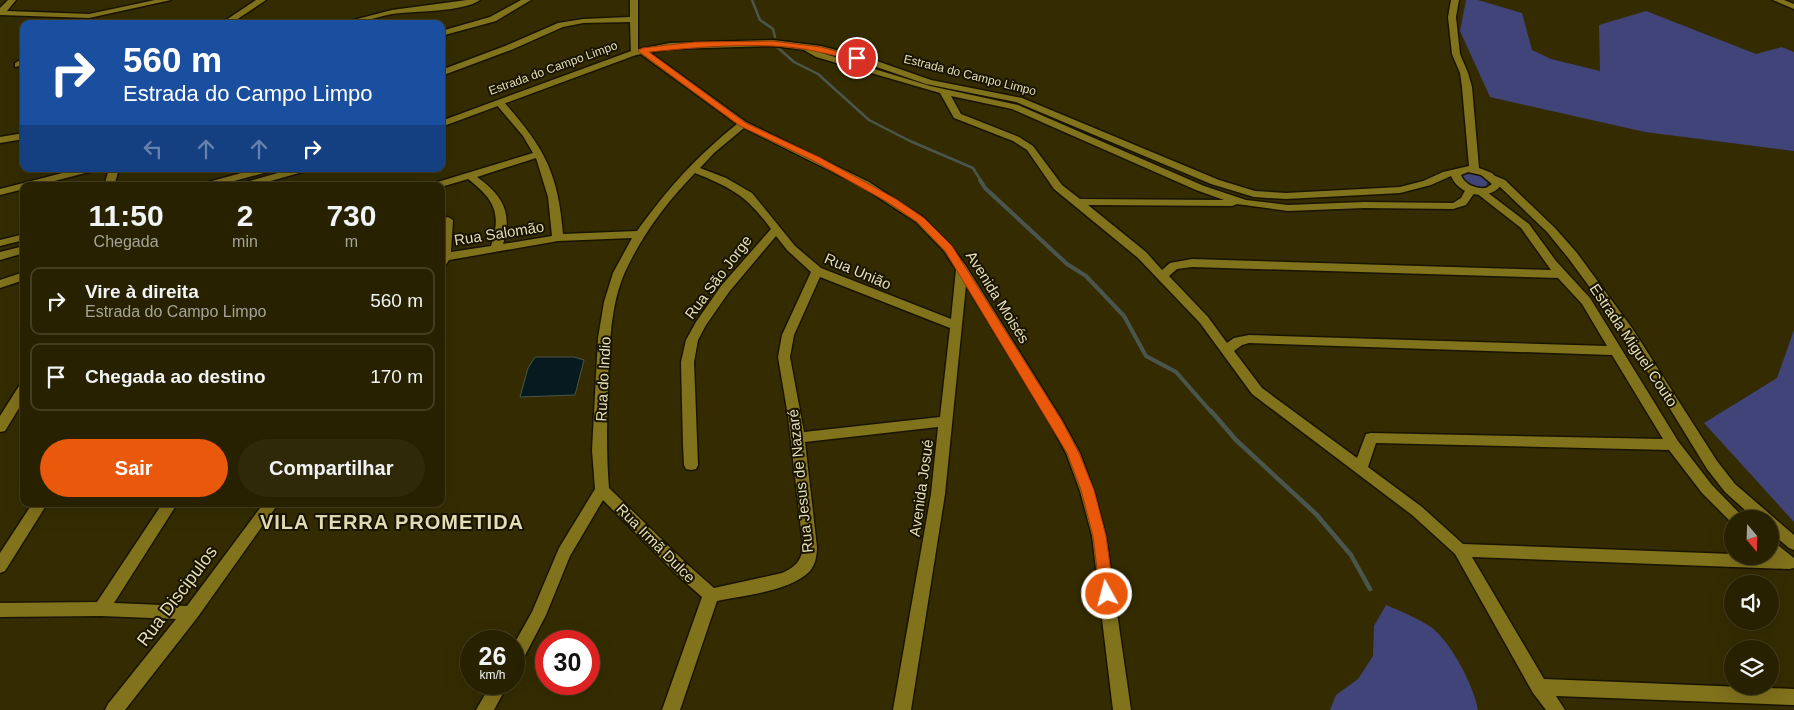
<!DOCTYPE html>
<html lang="pt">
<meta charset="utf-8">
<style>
body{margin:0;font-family:Helvetica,sans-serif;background:#2f290a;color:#f1f3f6;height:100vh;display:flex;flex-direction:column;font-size:19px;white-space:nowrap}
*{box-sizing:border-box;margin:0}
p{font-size:16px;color:#a4a399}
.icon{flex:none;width:28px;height:28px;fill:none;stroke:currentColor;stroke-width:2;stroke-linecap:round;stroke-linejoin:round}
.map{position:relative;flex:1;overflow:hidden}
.drawer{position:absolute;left:20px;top:182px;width:425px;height:325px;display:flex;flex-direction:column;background:#272100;border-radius:10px;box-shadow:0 5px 20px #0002,0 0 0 1px #433e22}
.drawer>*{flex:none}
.top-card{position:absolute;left:20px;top:20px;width:425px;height:152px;border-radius:10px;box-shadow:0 5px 20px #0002,0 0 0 1px #433e22;background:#1a4fa0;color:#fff;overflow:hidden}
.needle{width:32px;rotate:161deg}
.fabs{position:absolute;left:1724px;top:510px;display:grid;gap:10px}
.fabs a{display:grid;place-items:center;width:55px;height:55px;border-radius:50%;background:#272100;box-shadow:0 5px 20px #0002,0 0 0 1px #433e22;font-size:25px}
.speed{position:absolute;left:460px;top:630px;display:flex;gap:10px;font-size:25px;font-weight:700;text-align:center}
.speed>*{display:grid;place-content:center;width:65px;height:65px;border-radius:50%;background:#272100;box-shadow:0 5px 20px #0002,0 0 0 1px #433e22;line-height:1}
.speed small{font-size:12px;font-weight:400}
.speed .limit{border:8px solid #d22;background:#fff;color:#111}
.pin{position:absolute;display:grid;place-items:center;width:42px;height:42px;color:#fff;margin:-21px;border:2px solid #fff;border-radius:50%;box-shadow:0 1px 5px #0007}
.me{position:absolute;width:55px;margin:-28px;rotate:353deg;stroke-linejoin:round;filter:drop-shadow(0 0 4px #0008)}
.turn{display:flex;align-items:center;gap:18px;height:105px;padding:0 20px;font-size:22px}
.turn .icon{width:65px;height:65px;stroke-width:2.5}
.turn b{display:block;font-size:35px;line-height:42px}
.lanes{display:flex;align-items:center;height:48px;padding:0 20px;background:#0003;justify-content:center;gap:25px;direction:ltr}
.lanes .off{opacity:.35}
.eta{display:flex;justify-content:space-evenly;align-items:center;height:85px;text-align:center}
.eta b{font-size:30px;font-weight:600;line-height:35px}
.cta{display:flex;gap:10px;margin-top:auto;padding:10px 20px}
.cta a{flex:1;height:58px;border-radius:30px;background:#ea580c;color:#fff;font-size:20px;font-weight:600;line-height:58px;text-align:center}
.cta a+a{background:#2f290a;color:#f1f3f6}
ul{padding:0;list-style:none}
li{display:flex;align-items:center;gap:15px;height:68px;margin:0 10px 8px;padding:0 10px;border:2px solid #433e22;border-radius:10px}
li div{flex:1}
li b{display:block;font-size:19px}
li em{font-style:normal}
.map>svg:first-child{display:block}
.green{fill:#404479}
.water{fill:#071a20;stroke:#4a554d}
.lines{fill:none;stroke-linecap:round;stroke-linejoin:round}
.stream-far2{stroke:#4a554d;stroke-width:2.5}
.stream-far1{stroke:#4a554d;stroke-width:4}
.stream{stroke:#4a554d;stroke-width:4.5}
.street-casing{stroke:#191400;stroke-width:3}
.secondary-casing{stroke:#191400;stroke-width:3}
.street{fill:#81721c;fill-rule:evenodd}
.secondary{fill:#81721c;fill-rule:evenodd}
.route{fill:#ea580c;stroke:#983908}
.labels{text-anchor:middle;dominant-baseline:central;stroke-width:4;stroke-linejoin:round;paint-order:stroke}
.far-street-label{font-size:12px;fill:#e5deb7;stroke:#191400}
.street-label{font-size:15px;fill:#e5deb7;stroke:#191400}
.near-street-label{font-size:18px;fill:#e5deb7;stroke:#191400}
.district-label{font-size:20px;font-weight:bold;letter-spacing:1px;fill:#e5deb7;stroke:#191400}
</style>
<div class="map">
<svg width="1794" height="710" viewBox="0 0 1794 710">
<rect width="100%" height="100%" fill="#342c00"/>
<path class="green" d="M1466,0H1478L1522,13L1532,50L1551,59L1600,71L1599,25L1646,11L1756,54L1782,47L1794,52V151L1645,132L1490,97L1460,31Z
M1465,173L1477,174L1487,180V185C1477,190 1468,186 1461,177Z
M1794,330V522L1704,423L1777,378Z
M1386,605C1401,611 1417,618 1431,627C1451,642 1474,686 1478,710H1330L1336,695L1358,679L1373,656L1374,626Z"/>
<path class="water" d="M535,357H574L584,360L575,395L520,397L528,368Z"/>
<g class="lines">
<path class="stream-far2" d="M752,0L760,20L773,29L775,37
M776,46L794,62L818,74L869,120L910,141L973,168L981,181"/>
<path class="stream-far1" d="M980,180L985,188L1067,264L1086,276L1124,316L1146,356L1176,372L1212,413"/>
<path class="stream" d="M1211,411L1236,440L1316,514L1351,555L1370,589"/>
<defs>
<path id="street" d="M8,0H16L7,11L89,14L155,0H171L89,18L0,15V8Z
M256,0H266L230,24H220Z
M467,0H480C464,12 413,11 392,14C373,18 357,24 338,24L392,10Z
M521,0H531L496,21L441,36V31L490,17Z
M630,0H638V50L645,49L746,122L869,182L924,218L952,247L966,266L1062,420L1080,453L1094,491L1106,536L1131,710H1113L1092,536L1080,491L1066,453L1052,427L966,285L945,494L911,710H893L931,494L938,427L805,442L817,547C817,556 815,566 809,572C790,591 742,596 717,601L680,710H662L702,597L677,575L603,500L570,556L546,615L520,665L514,667V644L532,612L559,548L595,489L592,450L598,338L604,302L613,273L632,238L558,241L449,260L445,266L441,267V236L444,218L448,217L453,220L451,252L491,246C502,213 494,199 468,179L441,187L430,186L431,184L533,153L523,136L495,103L500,100L503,101C544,147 558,172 563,234L637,231C669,187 695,158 737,124L638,52L637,55H631L630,22L583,23L563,27L511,50L441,76V70L505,46L558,23L583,19L630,17ZM744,128L861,186L916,222L944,251L956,269L951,319L821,268L795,246L752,193L726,178L700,168L714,153ZM536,158L548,197L552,236L503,244C513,212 502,195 477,177ZM695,173C732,188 747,196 771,229L721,286L696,322L686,340L681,362L683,445L684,465L686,469L691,470L696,469L698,465L694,362L698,340L706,325L729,292L776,236L787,250L811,272L782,335L778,357L788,416L803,547C801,562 795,567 782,573L714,588L688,565L609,488C606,452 607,417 608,381C610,345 610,306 625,272C642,235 667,202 695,173ZM820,277L950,328L940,417L804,432L790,357L794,335Z
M1773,0H1784L1794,4V9Z
M807,45L822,53L930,86L1018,105L1204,186L1246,200L1288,205L1364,202L1453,203L1461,198L1467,187L1483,189L1529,224L1556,261L1590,298L1678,441L1712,485L1745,519H1732V523L1702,493L1669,450L1376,443L1368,467L1422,507L1463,544L1732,554V556H1770V541L1775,543L1794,558V568L1789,569L1472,557L1544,679L1794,689V705L1556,696L1565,710H1546L1533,693L1455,554L1412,515L1252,394L1200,323L1138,258L1054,189L1027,150L1013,141L954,118L940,93L816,57L804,50L803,48ZM951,96L1012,109L1196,190L1224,200L1080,199L1062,185L1033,146L1019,137L961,114ZM1475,192L1521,228L1551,270L1192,259L1170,263L1162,270L1146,252L1088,205L1232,206L1237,204L1288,211L1364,208L1453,209L1466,205ZM1192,267L1558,278L1582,304L1607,346L1249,335L1234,338L1227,343L1208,317L1169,276L1177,269ZM1249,343L1612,355L1663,439L1371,433L1366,434L1357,458L1262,388L1234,351L1242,345Z
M24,58V65L15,67V63Z
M24,133V139L0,143V137Z
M78,169H94L93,171L35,186H24V189L0,195V189Z
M109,169H119L114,186H104Z
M1493,175L1505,180L1555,228L1577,253L1632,328L1717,461L1735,484L1794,535V550L1789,548L1770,532V519H1755L1725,492L1707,469L1624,334L1569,259L1547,232L1497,184L1488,178Z
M24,272V280L0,288V280Z
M24,384V400L5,431L0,432V416L19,386Z
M32,504H47L5,571L0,573V553Z
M162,504H177L114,603L187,606L263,504H278L197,618L125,710H105L108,704L176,619L101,616L0,617V603L97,602Z
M491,684H508L494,710H476Z"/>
<path id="secondary" d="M1451,0H1459L1456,17L1460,54L1468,73L1472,87L1479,168L1492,173L1502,184C1490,202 1459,196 1451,176L1431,185L1400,193L1286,199L1254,197L1211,184L1016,102L926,84L868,64L821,52L773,46L670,49L636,55L441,127V121L634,50L670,43L773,40L821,46L874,60L931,80L1022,98L1219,180L1255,191L1286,193L1400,187L1423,181L1443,172L1469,166L1462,87L1460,73L1452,54L1448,17ZM1468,172L1481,175L1492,184L1486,188C1476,189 1465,185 1461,175Z
M256,169H272L271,171L216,186H200L201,184Z
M292,169H307L306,171L253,186H238L239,184Z
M24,234V240L0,246V240Z
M24,246V253L0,260V252Z"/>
</defs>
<use href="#street" class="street-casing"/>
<use href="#secondary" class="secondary-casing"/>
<use href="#street" class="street"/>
<use href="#secondary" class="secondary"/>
</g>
<path class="route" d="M773,41L821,47L861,58L857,61C829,54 802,47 773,46C732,44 690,48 649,52L746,123L819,157L896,199L924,218L952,246L1062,421L1079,453L1094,490L1106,536L1114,594L1112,598L1107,600L1102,598L1100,594L1093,536L1081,490L1067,453L945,251L917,222L889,203L812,160L740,126L638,51L642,48L695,42Z"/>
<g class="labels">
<g class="far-street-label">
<text transform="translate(553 68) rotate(-20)">Estrada do Campo Limpo</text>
<text transform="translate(970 75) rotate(14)">Estrada do Campo Limpo</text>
</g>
<g class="street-label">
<text transform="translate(499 233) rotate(-9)">Rua Salomão</text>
<text transform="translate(858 271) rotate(23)">Rua União</text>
<text transform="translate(718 277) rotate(-53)">Rua São Jorge</text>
<text transform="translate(998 297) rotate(58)">Avenida Moisés</text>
<text transform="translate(1634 345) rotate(56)">Estrada Miguel Couto</text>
<text transform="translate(603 379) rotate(-87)">Rua do Indio</text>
<text transform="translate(800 481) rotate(-96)">Rua Jesus de Nazaré</text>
<text transform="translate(921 488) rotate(-82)">Avenida Josué</text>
<text transform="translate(656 543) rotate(45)">Rua Irmã Dulce</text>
</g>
<g class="near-street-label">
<text transform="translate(177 596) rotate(-53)">Rua Discipulos</text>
</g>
<g class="district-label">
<text x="392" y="522">VILA TERRA PROMETIDA</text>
</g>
</g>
</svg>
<div class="fabs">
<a><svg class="needle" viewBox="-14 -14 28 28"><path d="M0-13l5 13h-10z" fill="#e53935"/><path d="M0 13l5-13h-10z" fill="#a4a399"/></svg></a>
<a><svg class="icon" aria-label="sound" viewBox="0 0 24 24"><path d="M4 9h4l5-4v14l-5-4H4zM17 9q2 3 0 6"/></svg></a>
<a><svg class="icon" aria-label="layers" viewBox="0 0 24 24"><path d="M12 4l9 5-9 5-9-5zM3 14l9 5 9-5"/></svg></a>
</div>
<div class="speed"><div>26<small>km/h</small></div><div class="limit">30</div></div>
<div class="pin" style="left:857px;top:58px;background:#d93025"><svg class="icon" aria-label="arrive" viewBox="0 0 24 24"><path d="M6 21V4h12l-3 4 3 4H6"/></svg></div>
<svg class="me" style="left:1107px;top:594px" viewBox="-20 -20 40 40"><circle r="17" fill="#ea580c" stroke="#fff" stroke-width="3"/><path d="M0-11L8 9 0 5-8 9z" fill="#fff"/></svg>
<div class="top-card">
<div class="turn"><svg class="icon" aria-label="right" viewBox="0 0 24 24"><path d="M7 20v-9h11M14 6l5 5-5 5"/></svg><div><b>560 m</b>Estrada do Campo Limpo</div></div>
<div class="lanes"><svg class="icon off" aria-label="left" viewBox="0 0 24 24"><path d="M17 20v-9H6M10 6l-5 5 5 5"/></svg><svg class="icon off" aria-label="ahead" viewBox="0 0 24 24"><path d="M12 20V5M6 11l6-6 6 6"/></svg><svg class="icon off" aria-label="ahead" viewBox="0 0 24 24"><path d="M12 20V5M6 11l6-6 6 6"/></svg><svg class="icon" aria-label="right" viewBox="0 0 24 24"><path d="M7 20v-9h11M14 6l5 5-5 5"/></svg></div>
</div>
<section class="drawer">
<div class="eta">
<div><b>11:50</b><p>Chegada</p></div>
<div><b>2</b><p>min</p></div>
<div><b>730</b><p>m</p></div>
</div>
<ul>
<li><svg class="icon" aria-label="right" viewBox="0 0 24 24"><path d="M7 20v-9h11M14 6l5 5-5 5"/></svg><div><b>Vire à direita</b><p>Estrada do Campo Limpo</p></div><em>560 m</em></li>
<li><svg class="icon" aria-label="arrive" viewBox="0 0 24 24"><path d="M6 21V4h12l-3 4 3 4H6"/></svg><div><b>Chegada ao destino</b></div><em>170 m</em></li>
</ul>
<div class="cta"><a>Sair</a><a>Compartilhar</a></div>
</section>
</div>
